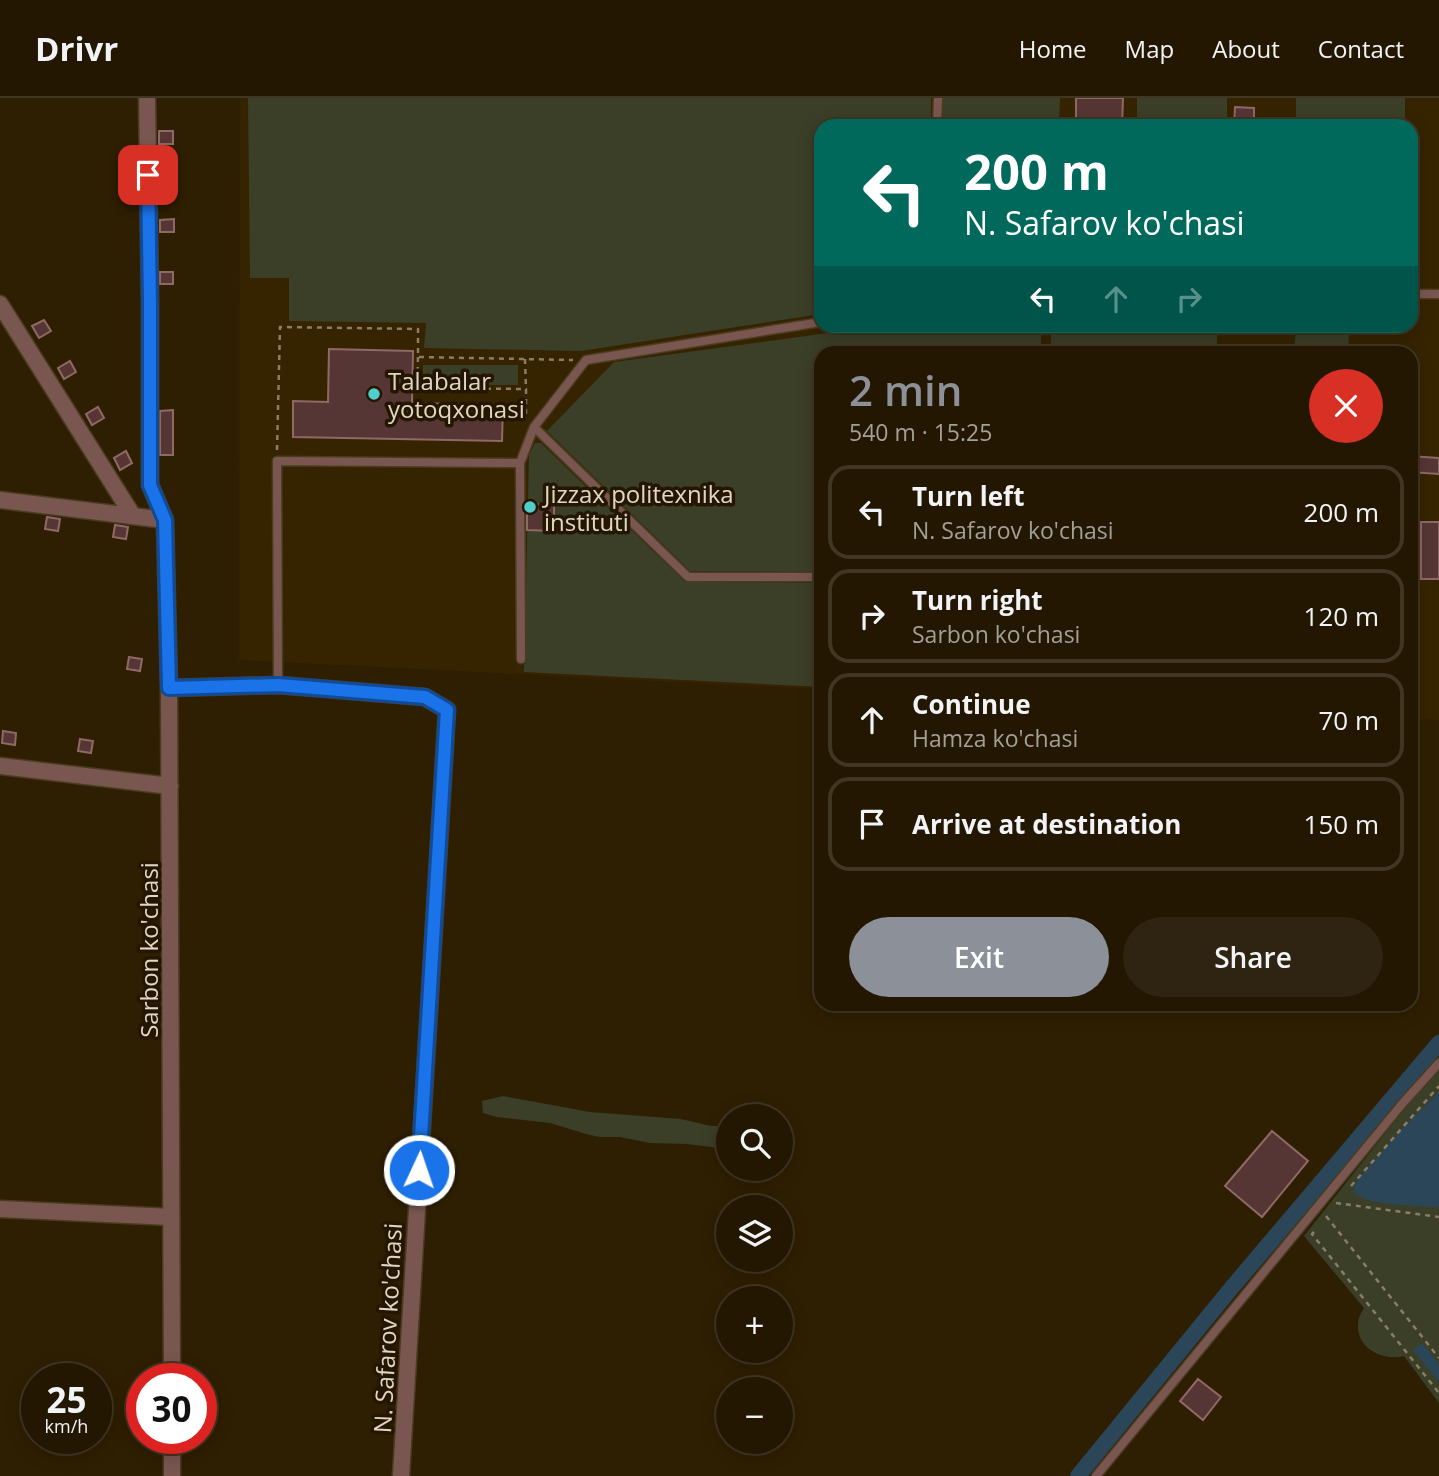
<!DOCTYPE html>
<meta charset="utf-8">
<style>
body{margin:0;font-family:"Open Sans",sans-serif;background:#2f2411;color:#f1f3f6;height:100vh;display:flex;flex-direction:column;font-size:26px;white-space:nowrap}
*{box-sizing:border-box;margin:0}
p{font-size:23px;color:#a39f99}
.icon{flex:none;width:38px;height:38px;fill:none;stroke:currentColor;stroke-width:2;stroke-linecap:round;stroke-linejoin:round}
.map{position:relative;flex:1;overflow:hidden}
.sheet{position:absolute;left:814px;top:248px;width:604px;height:665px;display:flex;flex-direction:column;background:#231702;border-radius:21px;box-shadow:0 4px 18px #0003,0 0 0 2px #403624}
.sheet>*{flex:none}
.top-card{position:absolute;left:814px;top:21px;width:604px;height:214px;border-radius:21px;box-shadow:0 4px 18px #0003,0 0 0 2px #403624;background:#00695c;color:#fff;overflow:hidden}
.controls{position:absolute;left:716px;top:1006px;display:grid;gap:14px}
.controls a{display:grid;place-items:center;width:77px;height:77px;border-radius:50%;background:#231702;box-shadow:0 4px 18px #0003,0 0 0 2px #403624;font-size:35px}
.speed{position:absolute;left:21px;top:1265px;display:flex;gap:14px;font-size:35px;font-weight:700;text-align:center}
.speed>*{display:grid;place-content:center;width:91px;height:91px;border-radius:50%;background:#231702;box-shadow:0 4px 18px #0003,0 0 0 2px #403624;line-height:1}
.speed small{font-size:18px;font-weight:400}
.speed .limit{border:10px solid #d22;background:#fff;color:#111}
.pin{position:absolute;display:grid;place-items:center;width:60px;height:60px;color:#fff;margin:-30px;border-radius:14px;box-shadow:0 4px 10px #0006}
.me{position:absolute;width:77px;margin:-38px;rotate:3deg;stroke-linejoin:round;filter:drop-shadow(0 0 5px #0008)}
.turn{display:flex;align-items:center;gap:24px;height:147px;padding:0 35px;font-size:32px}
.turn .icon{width:91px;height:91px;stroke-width:2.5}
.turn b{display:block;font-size:49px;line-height:60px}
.lanes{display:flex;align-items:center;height:66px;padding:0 35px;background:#0003;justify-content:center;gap:35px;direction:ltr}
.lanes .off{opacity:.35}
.round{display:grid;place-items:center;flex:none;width:74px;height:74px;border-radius:37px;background:#2f2411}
.head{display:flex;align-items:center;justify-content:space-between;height:119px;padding:0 35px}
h1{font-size:42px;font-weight:600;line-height:52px;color:#8c9099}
.button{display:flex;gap:14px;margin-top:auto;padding:14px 35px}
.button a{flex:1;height:80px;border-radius:42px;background:#8c9099;color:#fff;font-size:28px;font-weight:600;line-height:80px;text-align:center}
.button a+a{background:#2f2411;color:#f1f3f6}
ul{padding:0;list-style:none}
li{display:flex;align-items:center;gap:21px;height:94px;margin:0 14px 10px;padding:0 21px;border:4px solid #403624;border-radius:21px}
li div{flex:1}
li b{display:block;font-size:26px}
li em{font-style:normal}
header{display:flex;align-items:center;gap:42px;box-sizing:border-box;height:98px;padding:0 35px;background:#231702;border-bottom:2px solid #403624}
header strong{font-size:33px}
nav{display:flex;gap:38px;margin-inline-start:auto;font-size:24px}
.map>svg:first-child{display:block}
.built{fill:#362400;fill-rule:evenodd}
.green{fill:#3b3f27}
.water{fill:#2b4658}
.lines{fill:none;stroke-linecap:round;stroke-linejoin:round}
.canal{stroke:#2b4658;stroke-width:16}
.building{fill:#553634;stroke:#8f6966;stroke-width:2}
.service-casing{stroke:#4b3c21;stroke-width:11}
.minor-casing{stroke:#4b3c21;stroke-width:19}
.path{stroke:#8a7e67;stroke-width:2.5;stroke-dasharray:5 5;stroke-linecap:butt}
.service{stroke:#795750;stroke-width:8}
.minor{stroke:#795750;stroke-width:16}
.route-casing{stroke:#114b97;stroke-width:18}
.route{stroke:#1a73e8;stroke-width:12}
.poi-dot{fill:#52cdcd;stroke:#251600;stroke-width:2.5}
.labels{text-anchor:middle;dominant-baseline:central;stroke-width:7;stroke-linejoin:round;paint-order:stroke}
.poi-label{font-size:24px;fill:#e0d6c6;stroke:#251600;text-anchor:start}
.street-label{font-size:24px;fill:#e0d6c6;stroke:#251600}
</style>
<header>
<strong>Drivr</strong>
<nav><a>Home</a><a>Map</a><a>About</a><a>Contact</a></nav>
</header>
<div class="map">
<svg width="1439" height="1378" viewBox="0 0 1439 1378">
<rect width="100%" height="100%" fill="#2f1f02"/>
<path class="built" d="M240,0H1439V622L1411,621L1410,256H821V591L239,562ZM821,28H1410V228H821Z"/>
<path class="green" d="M248,0H931V28H821V216L581,253L424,250L426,225L289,223V180H250Z
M943,0H1060L1059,28H943Z
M1137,0H1227V28H1137Z
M1296,0H1405V28H1296Z
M880,228H1041V255L821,256V474L690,473L547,333L614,264Z
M1051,228H1217V255H1051Z
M1296,230L1349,234L1348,255H1294Z
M423,267H518V287H423Z
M535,345H541L685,484L821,485V589L524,574L529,357Z
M1439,971V1305L1404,1258C1381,1264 1352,1248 1359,1220C1360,1217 1362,1213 1364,1210L1304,1138L1420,991Z
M503,998L590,1014L681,1021L711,1028H728V1051L687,1046L650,1045L620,1039H599L586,1036L550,1025L497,1019L483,1015L482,1003Z"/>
<path class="water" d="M1439,994V1109C1421,1108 1372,1107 1359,1098C1354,1095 1355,1094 1354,1089L1359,1080L1403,1030Z
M1422,1245L1439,1266V1284L1413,1252Z"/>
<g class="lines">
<path class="canal" d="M1078,1378L1229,1193L1439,945"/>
</g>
<path class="building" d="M1076,0H1123L1122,28H1076Z
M1235,9L1254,10V28H1234Z
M159,33H173V46H159Z
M161,77H175V89H161Z
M174,121V134H160V122Z
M160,174H173V186H160Z
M44,222L51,233L39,240L32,228Z
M329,251L413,253L412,305L503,307L502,343L293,339V303L328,304Z
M70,263L76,274L64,281L58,270Z
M98,309L104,320L92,327L86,316Z
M173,312V357H160V313Z
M126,353L132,365L120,372L114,360Z
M1410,358L1439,360V376L1410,374Z
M527,406L554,407V433L527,432Z
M47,419L60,421L58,433L45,431Z
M1421,424H1439V481H1421Z
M115,427L128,429L126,441L113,439Z
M129,559L142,561L140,573L127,571Z
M3,633L16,635L15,647L2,645Z
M80,641L93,643L91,655L78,653Z
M1272,1033L1308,1063L1262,1119L1225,1088Z
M1198,1281L1221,1299L1203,1322L1180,1303Z"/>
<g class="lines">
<defs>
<path id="service" d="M937,28L938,0
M1410,196H1439
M821,224L586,262L534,329L688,479H821
M521,561L520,365L534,329
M278,587L277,363L520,365
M1096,1378L1402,1006L1439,965"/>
<path id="minor" d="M147,0L150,205V387L165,422L169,590L172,1281
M0,206L133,418
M0,402L165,422
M169,590L278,587L425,599L447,612L401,1378
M0,668L170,688
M0,1111L171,1119
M172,1340V1378"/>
</defs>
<use href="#service" class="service-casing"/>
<use href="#minor" class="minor-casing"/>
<path class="path" d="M418,259L417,290L526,291V319
M525,261L526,291
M277,352L280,229L418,231V259L573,262
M1351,1088L1439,988
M1336,1105L1439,1119
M1326,1118L1439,1260
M1314,1134L1312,1136L1439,1295"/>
<use href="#service" class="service"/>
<use href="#minor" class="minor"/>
</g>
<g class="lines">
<defs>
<path id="route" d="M148,77L150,205V387L165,422L169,590L278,587L425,599L447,612L419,1072"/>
</defs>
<use href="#route" class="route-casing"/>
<use href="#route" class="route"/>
</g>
<g class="poi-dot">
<circle cx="374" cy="296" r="7"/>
<circle cx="530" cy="409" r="7"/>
</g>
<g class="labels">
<g class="poi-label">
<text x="388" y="282">Talabalar<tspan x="388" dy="28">yotoqxonasi</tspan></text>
<text x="544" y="395">Jizzax politexnika<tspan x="544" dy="28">instituti</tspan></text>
</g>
<g class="street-label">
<text transform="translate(148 852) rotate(-90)">Sarbon ko'chasi</text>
<text transform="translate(387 1230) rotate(-87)">N. Safarov ko'chasi</text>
</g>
</g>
</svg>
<div class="controls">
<a><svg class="icon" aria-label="search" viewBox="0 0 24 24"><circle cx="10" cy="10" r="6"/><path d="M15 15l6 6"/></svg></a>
<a><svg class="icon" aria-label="layers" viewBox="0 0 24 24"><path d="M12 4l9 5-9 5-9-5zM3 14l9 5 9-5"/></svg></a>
<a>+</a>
<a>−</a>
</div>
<div class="speed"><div>25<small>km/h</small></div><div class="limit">30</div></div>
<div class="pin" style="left:148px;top:77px;background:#d93025"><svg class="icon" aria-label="arrive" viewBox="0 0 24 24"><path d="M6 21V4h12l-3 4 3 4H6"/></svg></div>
<svg class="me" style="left:419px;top:1072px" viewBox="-20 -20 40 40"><circle r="17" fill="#1a73e8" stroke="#fff" stroke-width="3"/><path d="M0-11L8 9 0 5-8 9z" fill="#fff"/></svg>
<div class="top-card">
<div class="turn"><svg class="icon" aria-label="left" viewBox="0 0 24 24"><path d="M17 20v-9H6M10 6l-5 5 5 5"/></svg><div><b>200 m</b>N. Safarov ko'chasi</div></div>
<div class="lanes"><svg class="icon" aria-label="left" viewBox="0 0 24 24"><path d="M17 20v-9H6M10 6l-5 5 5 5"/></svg><svg class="icon off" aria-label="ahead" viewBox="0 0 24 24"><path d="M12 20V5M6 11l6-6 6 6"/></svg><svg class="icon off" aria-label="right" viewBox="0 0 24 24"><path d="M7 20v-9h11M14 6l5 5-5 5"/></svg></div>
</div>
<section class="sheet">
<div class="head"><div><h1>2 min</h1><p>540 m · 15:25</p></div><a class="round" style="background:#d93025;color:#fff"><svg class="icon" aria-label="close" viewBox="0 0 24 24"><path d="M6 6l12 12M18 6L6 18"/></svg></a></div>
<ul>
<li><svg class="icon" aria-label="left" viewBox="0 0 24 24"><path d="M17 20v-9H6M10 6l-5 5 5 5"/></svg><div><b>Turn left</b><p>N. Safarov ko'chasi</p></div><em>200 m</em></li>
<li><svg class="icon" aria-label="right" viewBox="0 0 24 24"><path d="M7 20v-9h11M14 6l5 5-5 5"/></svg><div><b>Turn right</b><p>Sarbon ko'chasi</p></div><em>120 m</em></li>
<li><svg class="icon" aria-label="ahead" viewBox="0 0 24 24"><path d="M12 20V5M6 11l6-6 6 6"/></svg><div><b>Continue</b><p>Hamza ko'chasi</p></div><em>70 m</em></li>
<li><svg class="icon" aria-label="arrive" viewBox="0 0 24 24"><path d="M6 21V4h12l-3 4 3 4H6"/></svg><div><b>Arrive at destination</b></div><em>150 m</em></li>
</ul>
<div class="button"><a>Exit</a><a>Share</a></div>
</section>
</div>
